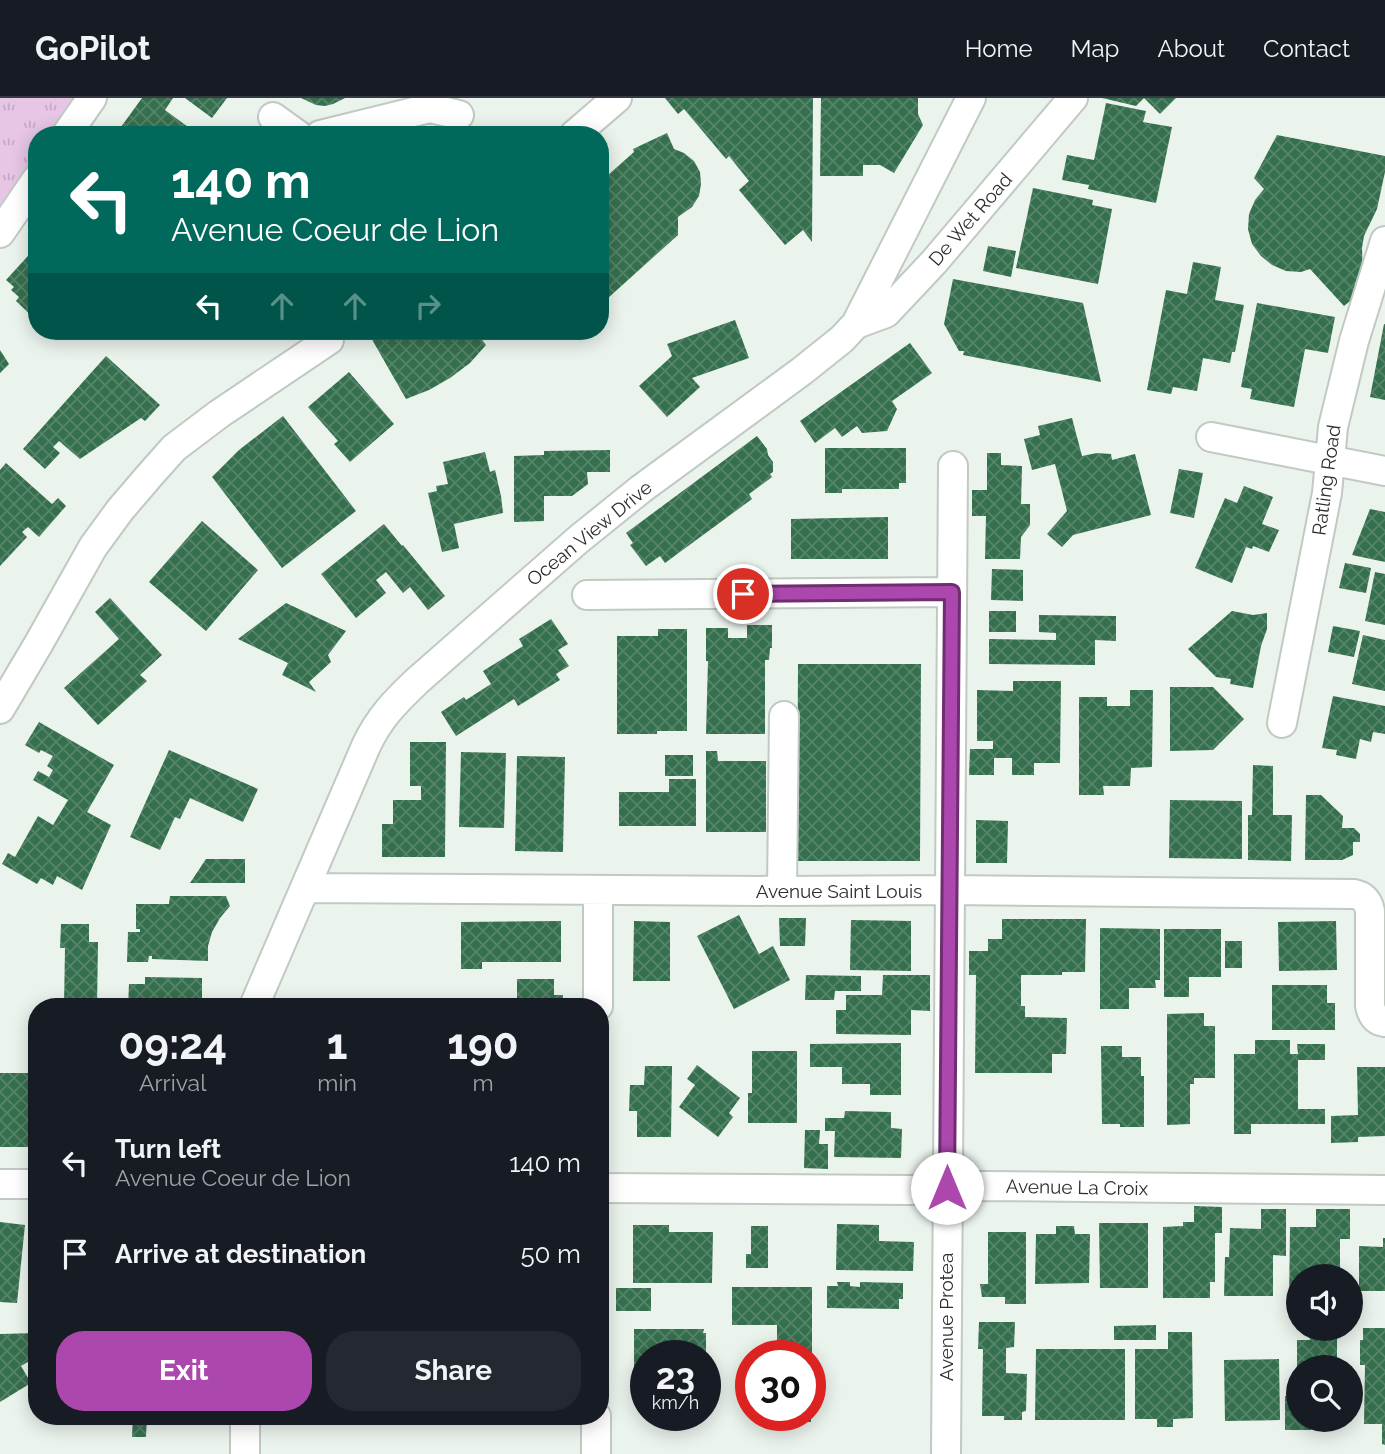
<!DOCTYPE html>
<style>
body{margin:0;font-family:Raleway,sans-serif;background:#242831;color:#f1f3f6;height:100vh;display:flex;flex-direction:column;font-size:26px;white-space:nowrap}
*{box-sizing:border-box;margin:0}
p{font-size:23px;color:#9ea1a6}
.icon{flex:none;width:38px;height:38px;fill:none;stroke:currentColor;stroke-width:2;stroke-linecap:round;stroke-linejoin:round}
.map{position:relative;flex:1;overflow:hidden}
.sheet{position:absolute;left:28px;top:900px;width:581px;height:427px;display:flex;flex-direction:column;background:#171b24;border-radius:28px;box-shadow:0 4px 18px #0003}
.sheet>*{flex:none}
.guide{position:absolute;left:28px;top:28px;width:581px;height:214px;border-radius:28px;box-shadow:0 4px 18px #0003;background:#00695c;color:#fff;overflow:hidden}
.buttons{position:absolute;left:1286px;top:1166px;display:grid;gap:14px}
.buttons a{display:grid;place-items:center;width:77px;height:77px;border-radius:50%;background:#171b24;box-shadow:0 4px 18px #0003;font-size:35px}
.speed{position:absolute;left:630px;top:1242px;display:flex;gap:14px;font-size:35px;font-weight:700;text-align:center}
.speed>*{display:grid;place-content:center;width:91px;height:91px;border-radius:50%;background:#171b24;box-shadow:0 4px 18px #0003;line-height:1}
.speed small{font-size:18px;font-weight:400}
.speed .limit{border:10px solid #d22;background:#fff;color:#111}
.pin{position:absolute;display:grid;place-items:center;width:60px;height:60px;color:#fff;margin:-30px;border:4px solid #fff;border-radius:50%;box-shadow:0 2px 7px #0007}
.me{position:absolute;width:77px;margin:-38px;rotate:0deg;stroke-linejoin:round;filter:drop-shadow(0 0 5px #0008)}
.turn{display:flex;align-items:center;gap:24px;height:147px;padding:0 28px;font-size:32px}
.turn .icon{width:91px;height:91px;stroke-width:2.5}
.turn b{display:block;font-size:49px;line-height:60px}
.lanes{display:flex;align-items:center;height:66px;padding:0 28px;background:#0003;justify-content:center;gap:35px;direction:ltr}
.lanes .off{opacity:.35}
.eta{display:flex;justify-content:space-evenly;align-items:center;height:119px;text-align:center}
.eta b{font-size:42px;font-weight:700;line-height:49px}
.button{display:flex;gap:14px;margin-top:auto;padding:14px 28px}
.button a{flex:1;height:80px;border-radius:28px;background:#ab47ad;color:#fff;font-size:28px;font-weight:700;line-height:80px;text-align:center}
.button a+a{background:#242831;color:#f1f3f6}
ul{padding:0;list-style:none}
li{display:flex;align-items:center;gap:21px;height:91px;padding:0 28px}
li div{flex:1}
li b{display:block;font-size:26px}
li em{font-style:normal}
header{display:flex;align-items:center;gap:42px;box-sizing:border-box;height:98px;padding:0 35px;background:#171b24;border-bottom:2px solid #363941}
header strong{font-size:33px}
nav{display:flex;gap:38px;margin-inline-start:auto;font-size:24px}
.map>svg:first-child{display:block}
.park{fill:url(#park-tufts)}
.building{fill:url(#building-cross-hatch)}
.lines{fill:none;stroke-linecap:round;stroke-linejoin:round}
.minor-casing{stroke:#c1c9c3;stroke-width:32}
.minor{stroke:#fff;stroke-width:28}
.route-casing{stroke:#6f2e70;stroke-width:18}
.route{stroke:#ab47ad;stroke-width:12}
.labels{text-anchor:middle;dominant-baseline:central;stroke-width:7;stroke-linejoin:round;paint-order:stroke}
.street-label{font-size:19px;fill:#2c2f2d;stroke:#fff}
</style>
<header>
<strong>GoPilot</strong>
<nav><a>Home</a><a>Map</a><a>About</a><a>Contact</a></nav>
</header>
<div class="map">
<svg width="1385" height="1356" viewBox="0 0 1385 1356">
<defs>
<pattern id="park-tufts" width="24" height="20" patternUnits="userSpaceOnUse" patternTransform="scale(1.75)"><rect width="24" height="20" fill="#e6c5e5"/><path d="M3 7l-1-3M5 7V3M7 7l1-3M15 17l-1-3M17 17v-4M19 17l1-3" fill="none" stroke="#c5aac5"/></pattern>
<pattern id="building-cross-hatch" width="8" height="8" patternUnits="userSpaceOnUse" patternTransform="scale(1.75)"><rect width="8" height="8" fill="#35704e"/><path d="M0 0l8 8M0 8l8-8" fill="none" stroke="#58846a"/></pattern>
</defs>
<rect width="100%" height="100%" fill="#ebf3ed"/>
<path class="park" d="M0,0H77L50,37H37V56L0,107Z"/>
<path class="building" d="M142,0H173L165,12L199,37H116L119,33H118Z
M185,0H227L212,20Z
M301,0H345L333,6L325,8L316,7Z
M665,0H813L812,144L803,132L785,147L739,92L749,83L729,58L726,61L684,11L678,16Z
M821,0H918V16L923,27L894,75L880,67H863V78H820Z
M1102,0H1176L1160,16L1144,0L1136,8Z
M1106,5L1146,13L1143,24L1172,29L1156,105L1088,91L1089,87L1062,82L1067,57L1094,62Z
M409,27L411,37H395L394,32Z
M667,35L674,51L684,55L694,63L700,74L701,86L699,98L692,109L678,119V137L608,200L600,191V84L634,54L633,51Z
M1277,37L1385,58V74L1377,111L1364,138L1362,150L1363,179L1354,200L1344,208L1310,171L1301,174L1286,173L1272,167L1261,158L1252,146L1248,131L1249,116L1255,102L1264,91L1254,80Z
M1033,90L1093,102L1092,107L1112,111L1098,186L1016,170Z
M37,148V223L16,203L19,199L11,192L14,189L6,182Z
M988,148L1016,153L1011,179L983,173Z
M1193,164L1221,169L1215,202L1244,207L1235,254H1232L1230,265L1203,260L1197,293L1173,289L1171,296L1147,292L1166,192L1187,196Z
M953,181L1083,205L1101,284L963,257L964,253H959L944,226Z
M1257,205L1335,219L1328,255L1305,251L1294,309L1250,301L1252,291L1241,289Z
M735,222L749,260L692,280L700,289L667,319L639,288L672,258L667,246Z
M1384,226H1385V302L1370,299Z
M176,233H203V235L202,238L199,240L180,242L177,241Z
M377,233H475L486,247L470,265L450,280L429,292L406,301L370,238Z
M910,245L932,275L892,303L897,311L887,333L862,335L857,328L842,339L835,330L815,345L800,323Z
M0,252L9,266L0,275Z
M106,258L160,307L145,323L141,320L80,361L59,343L53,349L60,355L45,371L23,351Z
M349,274L394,326L350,364L334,346L338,343L308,309Z
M283,318L356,413L282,470L212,379L239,352Z
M1072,320L1082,358L1097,355L1111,356L1112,362L1135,356L1151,417L1073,437L1062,449L1047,436L1067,413L1055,366L1032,372L1024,341L1040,337L1038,328Z
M757,338L767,351L768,357L773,364V374L770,376L772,379L749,396L752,401L665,465L660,458L646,468L630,447L633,445L626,435Z
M825,350H906V385H899V391H842V395H825Z
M610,352V374H587L588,386L572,398H544V423L514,424V358L544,357V353Z
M485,354L490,374L495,372L501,398L503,415L454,426L459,450L442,454L428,395L437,393L436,388L448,386L443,364Z
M987,355H1001V367L1022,368L1021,406H1030V427L1021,439L1020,461H985L986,418H972V392H987Z
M6,365L52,406L58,400L66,408L39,439L28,429L22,434L27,439L0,468V372Z
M1179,371L1203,375L1194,420L1170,415Z
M1244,388L1273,399L1262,426L1279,432L1269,454L1253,448L1252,451L1246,449L1232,485L1195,470L1225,400L1237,405Z
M1370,411L1385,414V464L1352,457Z
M888,419V461H791V421Z
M202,423L258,472L206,533L149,484Z
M384,426L402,448L403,447L445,498L428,512L410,489L403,495L386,474L376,482L386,495L356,520L321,476Z
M1345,465L1371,470L1366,495L1339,490Z
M992,471L1023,472V503L991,502Z
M1375,474L1385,476V527L1365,523Z
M110,500L162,557L140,577L147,583L98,627L64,590L119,541L95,514Z
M286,505L346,533L328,557L331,564L309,584L316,594L282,577L288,565L238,541Z
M989,513H1016V534H989Z
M1232,513L1253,517L1267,515V531L1261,548L1253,590L1230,586L1231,581L1216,579L1188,551Z
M1039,517L1116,518V543L1095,542V567L989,566V541L1056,542V535L1039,534Z
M551,521L568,546L558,552L569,568L556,576L560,582L518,608L514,601L456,638L441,614L464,599L466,602L491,586L483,573L523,548L519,541Z
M747,527H772V550H770L769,562H765V636H706L708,563H706V530H728V540H747Z
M1333,528L1360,533L1354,559L1328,554Z
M658,531H687V633H657V636H617V538H658Z
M1363,537L1385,542V593L1352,586Z
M798,566H921L920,763H797Z
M1013,583H1061L1060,665H1034V677H1012V660H994V677H969L970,651H993V643H977V592L1013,593Z
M1170,589H1213L1244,621L1213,652L1170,653Z
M1130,592H1153L1152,669L1131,670L1130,688H1103L1104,697H1079V599H1107V608H1130Z
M1333,598L1385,608V636L1373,634L1371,644L1360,641L1356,661L1336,657L1337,652L1322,650Z
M39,624L114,667L87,714L111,727L82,792L57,778L53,787L41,780L37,786L2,766L8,755L15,759L38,718L53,727L68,702L33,682L38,673L49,679L53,672L47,668L53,658L41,652L39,655L25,647Z
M410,644H446L445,759H382V726H393V702H421V688H410Z
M169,652L258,691L243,724L190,700L180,721L175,719L160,752L130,739Z
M706,653H717L718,663H766V734H706Z
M461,654L506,655L504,730L459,729Z
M665,657H693V678H665Z
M517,658L565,659L563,754L515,753Z
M1253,667L1273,668V717H1292L1291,763L1248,762V717H1252Z
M669,681H696V728H619V694H669Z
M1306,697H1321L1343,718L1342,730H1354L1360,736V744H1353V757L1342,762H1305Z
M1170,702L1242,703V761L1169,760Z
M976,722L1008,723L1007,765H976Z
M206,761H245V785H190Z
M170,798H226L230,808L220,820L212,834L208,848V863L152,861V858H149L148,864H127L128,834H140V831H136V806H169Z
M739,817L759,856L773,848L790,882L734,911L697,838Z
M779,820H806L805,848H780Z
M1002,821H1086L1085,874H1062V877H1021V908H1025V919L1067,920L1066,956H1052V975H975L976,877H969V853H988V841H1002Z
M851,822L911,823V873L850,872Z
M561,823V864H482V871H461V824Z
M634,823L670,824V883H633Z
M1336,823L1337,872L1279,873L1278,824Z
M61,826H89V844H98L97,908H64L65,850H60Z
M1100,830L1160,831V882H1155L1156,890H1129V911H1100Z
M1164,831H1221V879H1189V899H1164Z
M1225,843H1242V870H1225Z
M806,877L861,878V893H835L834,902H805Z
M883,877H930V913L911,912V937L836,936V912H846V897H882Z
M145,879L202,880V908H128L129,886H145Z
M517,881H554V897H563V908H517Z
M1272,887H1327V905H1335V932H1272Z
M1204,915V928H1215V980H1194V986H1190V1026L1167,1027V916Z
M1255,942H1290V956H1298L1297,946H1325V962H1298V1011H1325V1026H1251V1036H1234V956H1255Z
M901,945V997H870V986H842V969H810V946Z
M1101,948H1122V959H1141V978H1144V1029H1120V1026H1102Z
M752,953H797V1025H748V995H752Z
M697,967L740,1000L729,1015L733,1019L718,1039L679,1009L695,987L687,981Z
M645,968H672L671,1039H637V1013H629L630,987H644Z
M1357,969H1385V1038L1358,1039V1044L1331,1045V1018L1358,1017Z
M0,975H37V1009H29V1049H0Z
M845,1013L891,1014V1030L902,1031L901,1060L834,1059L835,1033H825V1020H844Z
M805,1032H820L819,1046H828V1071L804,1070Z
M1194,1108L1222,1109V1135H1215V1184H1210V1200H1163V1129L1183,1128V1124H1194Z
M1261,1111H1286V1158L1273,1157V1198H1224L1225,1159H1229L1230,1130L1261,1131Z
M1316,1111H1350V1141H1340V1178H1298V1205H1289L1290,1129H1316Z
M0,1124L25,1127L17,1205L0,1204Z
M1099,1125H1148V1190H1100Z
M837,1126L879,1127V1143L914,1144L913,1173L836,1172Z
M633,1127H669V1134H713L712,1185H633Z
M751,1128H768V1170H746V1156H751Z
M1056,1128H1074L1075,1136H1090L1089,1185L1035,1186L1036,1136H1056Z
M988,1134H1026V1206H1005V1199H982L980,1186H988Z
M1383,1140H1385V1193H1359V1148L1383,1149Z
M837,1184H850V1188L860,1189V1184L903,1185V1201H899V1211L827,1210V1188H838Z
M732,1189H812V1258H777V1227H732Z
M616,1190H651V1213H616Z
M979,1224H1015L1014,1249L1006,1250V1275L1027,1276L1026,1313L1022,1314V1322H1004V1318H982L983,1251H978Z
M1156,1227V1242H1114V1228Z
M1309,1230H1337V1267H1332V1269H1297V1242H1310Z
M1363,1230H1385V1347L1382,1346V1326H1364L1365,1267H1360V1242H1363Z
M634,1231H704L703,1235H706V1258H646V1305H634Z
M1168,1234H1192L1193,1320L1173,1321V1329H1157V1321H1135V1251H1168Z
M37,1235V1262H31L21,1268L31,1285L0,1304V1236Z
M1036,1251H1125V1322H1035Z
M1279,1261L1280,1322L1225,1323L1224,1262Z
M744,1277H751V1311H744Z
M1285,1298H1298V1321H1311V1332H1285Z
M92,1318H112V1322H92Z
M133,1318H147L146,1339H132Z
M469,1318H504V1321L469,1322Z
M776,1318H811V1324H777Z"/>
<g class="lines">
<defs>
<path id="minor" d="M273,19L298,37
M66,37L92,0
M320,37L430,10L459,17
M574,37L617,0
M0,135L37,81
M856,226L886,215L934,164L1073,0
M1211,339L1385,373
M587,497L952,494
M0,611L39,545L93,449L120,412L150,377L174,350L219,316L329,242
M1282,625L1327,395L1333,329L1354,243L1385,143
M306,790L782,793L949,792L1354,796C1364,798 1368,803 1370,813V908C1372,917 1376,923 1385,924
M782,793L784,618
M254,908L366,648C379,620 395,604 417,583L579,441L641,391L802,273L842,241L856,226L971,0
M598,908V792
M0,1086H37
M600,1090L910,1092L983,1088L1385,1092
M245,1356V1318
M596,1356V1318
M946,1356L953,368"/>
</defs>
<use href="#minor" class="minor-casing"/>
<use href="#minor" class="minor"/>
</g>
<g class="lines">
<defs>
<path id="route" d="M743,496L952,494L947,1090"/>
</defs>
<use href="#route" class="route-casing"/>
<use href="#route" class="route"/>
</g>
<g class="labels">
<g class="street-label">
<text transform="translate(970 121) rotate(-49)">De Wet Road</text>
<text transform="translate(1326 382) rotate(-82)">Ratling Road</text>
<text transform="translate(589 435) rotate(-39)">Ocean View Drive</text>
<text x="839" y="793">Avenue Saint Louis</text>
<text transform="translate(1077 1089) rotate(1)">Avenue La Croix</text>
<text transform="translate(946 1219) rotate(-90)">Avenue Protea</text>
</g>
</g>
</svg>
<div class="buttons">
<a><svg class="icon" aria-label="sound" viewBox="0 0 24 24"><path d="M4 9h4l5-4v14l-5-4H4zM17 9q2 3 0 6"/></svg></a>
<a><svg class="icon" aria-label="search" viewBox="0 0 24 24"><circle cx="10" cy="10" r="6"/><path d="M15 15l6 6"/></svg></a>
</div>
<div class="speed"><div>23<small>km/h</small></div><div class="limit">30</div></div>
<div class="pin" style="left:743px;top:496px;background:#d93025"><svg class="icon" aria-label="arrive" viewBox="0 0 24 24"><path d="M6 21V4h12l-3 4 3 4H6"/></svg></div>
<svg class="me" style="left:947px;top:1090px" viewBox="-20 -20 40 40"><circle r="19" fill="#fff"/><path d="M0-13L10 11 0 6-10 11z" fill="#ab47ad"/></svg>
<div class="guide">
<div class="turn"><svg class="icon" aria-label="left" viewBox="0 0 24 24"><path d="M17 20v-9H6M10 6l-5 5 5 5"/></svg><div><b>140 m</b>Avenue Coeur de Lion</div></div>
<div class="lanes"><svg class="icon" aria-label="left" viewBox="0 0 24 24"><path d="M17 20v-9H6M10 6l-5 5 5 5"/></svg><svg class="icon off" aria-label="ahead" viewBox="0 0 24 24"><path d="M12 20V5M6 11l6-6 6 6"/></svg><svg class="icon off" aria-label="ahead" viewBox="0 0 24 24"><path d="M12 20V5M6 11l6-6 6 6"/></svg><svg class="icon off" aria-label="right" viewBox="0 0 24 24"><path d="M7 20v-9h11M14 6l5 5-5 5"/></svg></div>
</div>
<section class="sheet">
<div class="eta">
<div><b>09:24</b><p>Arrival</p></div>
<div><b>1</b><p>min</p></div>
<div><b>190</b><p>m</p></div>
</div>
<ul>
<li><svg class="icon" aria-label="left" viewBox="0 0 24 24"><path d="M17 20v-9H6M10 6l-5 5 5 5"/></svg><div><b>Turn left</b><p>Avenue Coeur de Lion</p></div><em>140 m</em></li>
<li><svg class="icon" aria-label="arrive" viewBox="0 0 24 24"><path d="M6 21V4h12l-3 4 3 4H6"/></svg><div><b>Arrive at destination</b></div><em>50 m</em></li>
</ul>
<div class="button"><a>Exit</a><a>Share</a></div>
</section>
</div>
